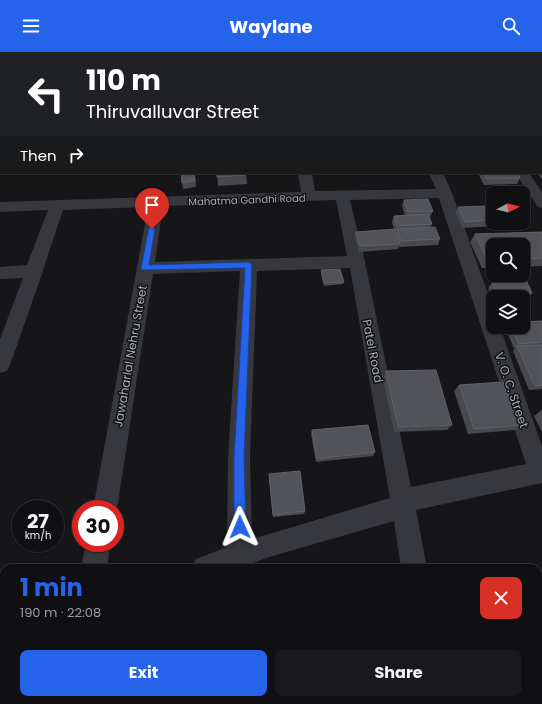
<!DOCTYPE html>
<meta charset="utf-8">
<style>
body{margin:0;font-family:Poppins,sans-serif;background:#19191b;color:#f1f3f6;height:100vh;display:flex;flex-direction:column;font-size:15px;white-space:nowrap}
*{box-sizing:border-box;margin:0}
p{font-size:13px;color:#9c9d9f}
.icon{flex:none;width:22px;height:22px;fill:none;stroke:currentColor;stroke-width:2;stroke-linecap:round;stroke-linejoin:round}
.map{position:relative;flex:1;overflow:hidden}
.sheet{position:absolute;left:0px;top:512px;width:542px;height:140px;display:flex;flex-direction:column;background:#101012;border-radius:12px 12px 0 0;box-shadow:0 1px 3px #0004,0 0 0 1px #303032}
.sheet>*{flex:none}
.guide{position:absolute;left:0px;top:0px;width:542px;height:122px;box-shadow:0 1px 3px #0004,0 0 0 1px #303032;background:#202124;color:#fff;overflow:hidden}
.needle{width:26px;rotate:83deg}
.controls{position:absolute;left:486px;top:134px;display:grid;gap:8px}
.controls a{display:grid;place-items:center;width:44px;height:44px;border-radius:8px;background:#101012;box-shadow:0 1px 3px #0004,0 0 0 1px #303032;font-size:20px}
.speed{position:absolute;left:12px;top:448px;display:flex;gap:8px;font-size:20px;font-weight:700;text-align:center}
.speed>*{display:grid;place-content:center;width:52px;height:52px;border-radius:50%;background:#101012;box-shadow:0 1px 3px #0004,0 0 0 1px #303032;line-height:1}
.speed small{font-size:10px;font-weight:400}
.speed .limit{border:6px solid #d22;background:#fff;color:#111}
.pin{position:absolute;display:grid;place-items:center;width:34px;height:34px;color:#fff;margin:-41px -17px;border-radius:50% 50% 50% 0;rotate:-45deg;box-shadow:0 0 4px #0007}
.pin .icon{rotate:45deg}
.me{position:absolute;width:44px;margin:-22px;rotate:359deg;stroke-linejoin:round;filter:drop-shadow(0 0 3px #0008)}
.turn{display:flex;align-items:center;gap:14px;height:84px;padding:0 20px;font-size:18px}
.turn .icon{width:52px;height:52px;stroke-width:2.5}
.turn b{display:block;font-size:28px;line-height:34px}
.then{display:flex;align-items:center;height:38px;padding:0 20px;background:#0003;gap:8px;font-size:15px}
.round{display:grid;place-items:center;flex:none;width:42px;height:42px;border-radius:8px;background:#19191b}
.headline{display:flex;align-items:center;justify-content:space-between;height:68px;padding:0 20px}
h1{font-size:24px;font-weight:700;line-height:30px;color:#2563eb}
.cta{display:flex;gap:8px;margin-top:auto;padding:8px 20px}
.cta a{flex:1;height:46px;border-radius:8px;background:#2563eb;color:#fff;font-size:16px;font-weight:700;line-height:46px;text-align:center}
.cta a+a{background:#19191b;color:#f1f3f6}
header{display:flex;justify-content:space-between;align-items:center;height:52px;padding:0 20px;background:#2563eb;color:#fff;font-size:18px;font-weight:700}
.map>svg:first-child{display:block}
.lines{fill:none;stroke-linecap:round;stroke-linejoin:round}
.street{fill:#37383d;fill-rule:evenodd}
.wall{fill:#47494d}
.building{fill:#525359;stroke:#5f6168}
.route{fill:#2563eb;stroke:#184099}
.labels{text-anchor:middle;dominant-baseline:central;stroke-width:3;stroke-linejoin:round;paint-order:stroke}
.far-street-label{font-size:10px;fill:#a8adb8;stroke:#111113}
.street-label{font-size:12px;fill:#a8adb8;stroke:#111113}
</style>
<header><svg class="icon" aria-label="menu" viewBox="0 0 24 24"><path d="M4 6h16M4 12h16M4 18h16"/></svg>Waylane<svg class="icon" aria-label="search" viewBox="0 0 24 24"><circle cx="10" cy="10" r="6"/><path d="M15 15l6 6"/></svg></header>
<div class="map">
<svg width="542" height="652" viewBox="0 0 542 652">
<rect width="100%" height="100%" fill="#161618"/>
<g class="lines">
<path class="street" d="M133,0H144L133,1Z
M210,0H220V1H210Z
M282,0H292V1H282Z
M376,0H386V1H376Z
M537,0H542V5L541,1H536Z
M0,13H1V19H0Z
M0,28H1V34H0Z
M1,57V65L0,66V58Z
M298,121H312L315,139L436,137L429,121H443L452,141L493,256V275H500L542,394V431L416,458L427,516H401L394,469L269,505L240,516H192L196,507L227,495L228,405L240,219L153,222L117,457L115,462V457H93L148,155L63,158L43,218V219L10,313L7,319L0,321V287L23,226L0,227V215L27,213L48,158L0,160V150L301,140ZM439,146L526,412L411,435L365,210L350,148ZM336,148L347,204L155,210L163,154ZM350,216L390,446L252,487L250,405L257,219Z
M515,121H529L542,140V156L537,154Z
M86,491H110L107,516H81Z
M538,530L542,532V567L538,566Z
M0,549H4V575H0Z
M68,648H98V652H68Z
M430,648H460L461,652H431Z"/>
</g>
<path class="wall" d="M541,46H542V69H541Z
M541,76L542,77V95H541Z
M541,112H542V127L537,121H541Z
M195,121L196,135L183,137L182,131Z
M217,121H246L247,132L218,134Z
M478,121H518L520,126L517,132L484,133Z
M404,148L433,159L430,165H429L432,172L430,176L440,187L438,193L399,195V194L398,197L359,200L355,185L356,180L396,181L397,179L395,180L392,170L394,164H405L402,153Z
M458,155L493,163V171H494L493,174L462,176L456,161Z
M542,180V214L523,215V193H493V216H482L470,190L475,182Z
M321,218L344,230L343,232L324,234L321,221Z
M492,231L532,241L528,246H523V245H493V246L488,236Z
M542,269V337L529,338L513,299L515,296H514L505,276V275H523Z
M386,319L452,373L447,378L394,380L383,326Z
M459,333L522,373L515,378L468,382L454,339Z
M542,358V380L534,364Z
M312,378L375,400L373,404L316,410L311,382Z
M269,425L305,459L304,462L273,465Z"/>
<path class="building" d="M505,0H524V1H506Z
M539,0L540,1H524Z
M541,46H542V61H541Z
M541,76L542,77V89H541Z
M181,121H194L195,129L182,131Z
M217,121H246V123L217,125Z
M484,121H518L520,126L486,127Z
M428,147L433,159L408,160L404,148Z
M488,154L493,163V168L465,170L458,155Z
M428,162L432,172L397,174L394,164Z
M435,175L440,187L401,189L397,177Z
M395,177L400,192L360,194L356,180Z
M542,180V206L523,207V193H493V208H487L475,182Z
M340,217L344,230L324,231L321,218Z
M526,228L532,241L498,243L492,231Z
M542,269V290L519,292L511,275H523V270Z
M542,293V333L535,334L517,294Z
M436,318L452,373L398,375L386,319Z
M503,330L522,373L474,377L459,333Z
M368,373L375,400L317,407L312,378Z
M300,419L305,459L273,463L269,422Z"/>
<path class="route" d="M149,175H154L155,177L149,213L248,210L252,213L244,405L246,475L244,479L240,480L236,479L234,475V405L245,216L142,218L141,216Z"/>
<g class="labels">
<g class="far-street-label">
<text transform="translate(247 148) rotate(-2)">Mahatma Gandhi Road</text>
</g>
<g class="street-label">
<text transform="translate(373 299) rotate(79)">Patel Road</text>
<text transform="translate(130 304) rotate(-80)">Jawaharlal Nehru Street</text>
<text transform="translate(512 338) rotate(71)">V. O. C. Street</text>
</g>
</g>
</svg>
<div class="controls">
<a><svg class="needle" viewBox="-14 -14 28 28"><path d="M0-13l5 13h-10z" fill="#e53935"/><path d="M0 13l5-13h-10z" fill="#9c9d9f"/></svg></a>
<a><svg class="icon" aria-label="search" viewBox="0 0 24 24"><circle cx="10" cy="10" r="6"/><path d="M15 15l6 6"/></svg></a>
<a><svg class="icon" aria-label="layers" viewBox="0 0 24 24"><path d="M12 4l9 5-9 5-9-5zM3 14l9 5 9-5"/></svg></a>
</div>
<div class="speed"><div>27<small>km/h</small></div><div class="limit">30</div></div>
<div class="pin" style="left:152px;top:177px;background:#d93025"><svg class="icon" aria-label="arrive" viewBox="0 0 24 24"><path d="M6 21V4h12l-3 4 3 4H6"/></svg></div>
<svg class="me" style="left:240px;top:475px" viewBox="-20 -20 40 40"><path d="M0-17L14 15 0 8-14 15z" fill="#2563eb" stroke="#fff" stroke-width="4"/></svg>
<div class="guide">
<div class="turn"><svg class="icon" aria-label="left" viewBox="0 0 24 24"><path d="M17 20v-9H6M10 6l-5 5 5 5"/></svg><div><b>110 m</b>Thiruvalluvar Street</div></div>
<div class="then">Then<svg class="icon" aria-label="right" viewBox="0 0 24 24"><path d="M7 20v-9h11M14 6l5 5-5 5"/></svg></div>
</div>
<section class="sheet">
<div class="headline"><div><h1>1 min</h1><p>190 m · 22:08</p></div><a class="round" style="background:#d93025;color:#fff"><svg class="icon" aria-label="close" viewBox="0 0 24 24"><path d="M6 6l12 12M18 6L6 18"/></svg></a></div>
<div class="cta"><a>Exit</a><a>Share</a></div>
</section>
</div>
